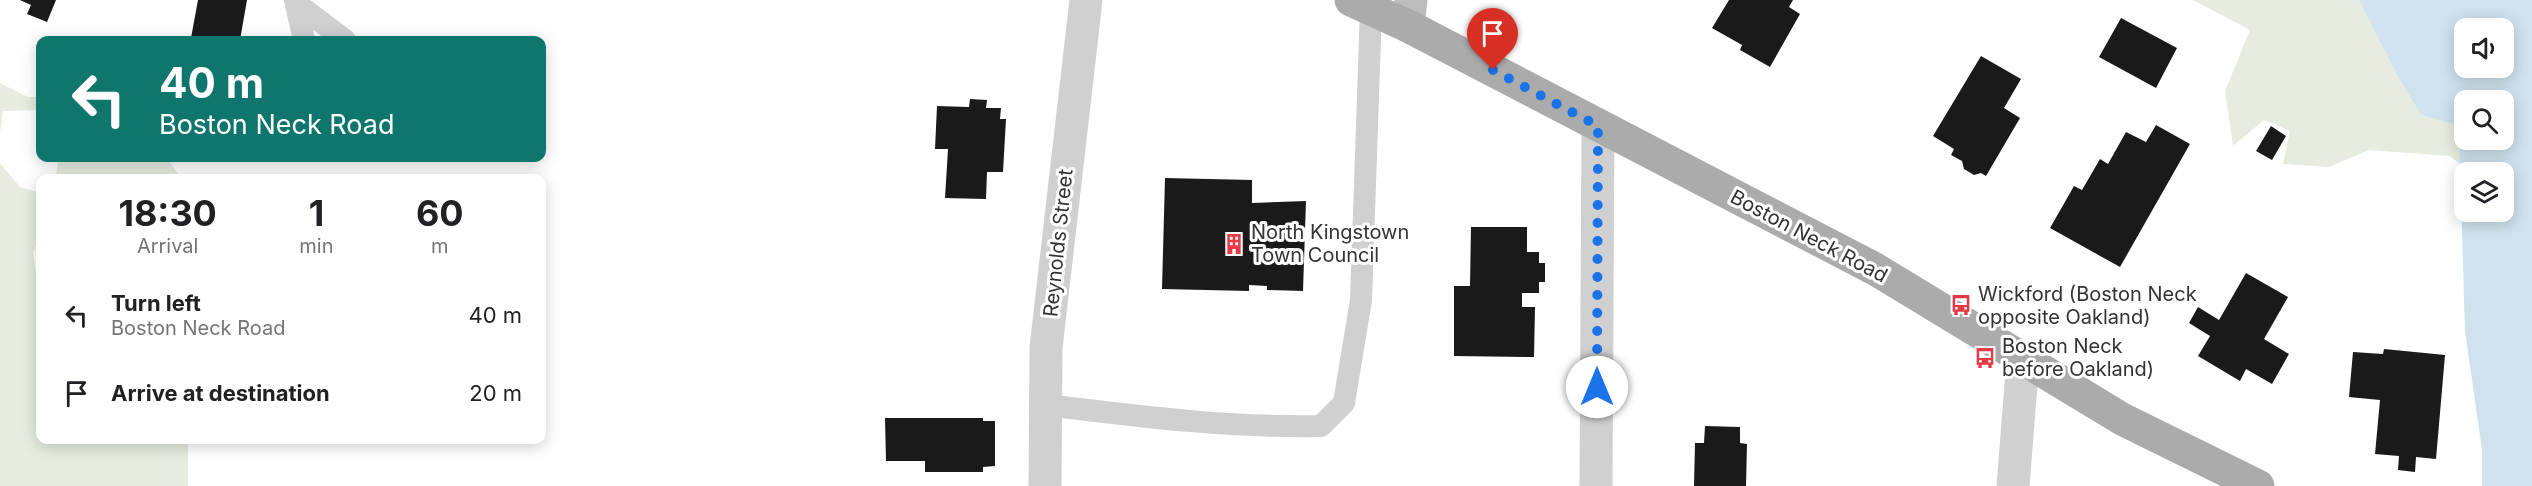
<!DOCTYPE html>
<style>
body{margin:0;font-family:Inter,sans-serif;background:#f6f6f6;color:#202124;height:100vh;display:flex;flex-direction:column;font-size:22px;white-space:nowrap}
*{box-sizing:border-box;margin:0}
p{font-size:20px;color:#757577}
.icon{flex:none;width:33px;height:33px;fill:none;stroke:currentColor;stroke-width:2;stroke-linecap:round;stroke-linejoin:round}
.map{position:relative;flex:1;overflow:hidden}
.details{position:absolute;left:36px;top:174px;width:510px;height:270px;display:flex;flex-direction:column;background:#fff;border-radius:12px;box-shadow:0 3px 15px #0003}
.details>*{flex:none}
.top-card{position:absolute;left:36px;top:36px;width:510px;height:126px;border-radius:12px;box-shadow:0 3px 15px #0003;background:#0f766e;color:#fff;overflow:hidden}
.buttons{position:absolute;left:2454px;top:18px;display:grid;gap:12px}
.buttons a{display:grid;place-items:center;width:60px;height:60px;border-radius:12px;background:#fff;box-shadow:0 3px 15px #0003;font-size:30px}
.pin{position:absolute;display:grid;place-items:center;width:51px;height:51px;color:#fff;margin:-62px -26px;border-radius:50% 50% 50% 0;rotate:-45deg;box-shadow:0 0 6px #0007}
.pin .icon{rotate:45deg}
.me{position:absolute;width:66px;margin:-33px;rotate:0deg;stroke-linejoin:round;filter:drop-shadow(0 0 4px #0008)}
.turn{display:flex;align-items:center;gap:21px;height:126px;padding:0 24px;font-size:27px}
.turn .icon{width:78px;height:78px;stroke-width:2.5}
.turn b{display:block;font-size:42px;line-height:51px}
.eta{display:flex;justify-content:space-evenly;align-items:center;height:102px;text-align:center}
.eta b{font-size:36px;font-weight:700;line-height:42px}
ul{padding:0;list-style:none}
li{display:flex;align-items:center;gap:18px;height:78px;padding:0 24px}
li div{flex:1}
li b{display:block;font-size:22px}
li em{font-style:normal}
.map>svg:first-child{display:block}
.green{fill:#e6ecdf}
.water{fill:#cfe2ee;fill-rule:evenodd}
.building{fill:#1a1a1a}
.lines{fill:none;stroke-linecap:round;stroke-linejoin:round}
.lane{stroke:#d0d0d0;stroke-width:22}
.street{stroke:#d0d0d0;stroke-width:33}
.secondary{stroke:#bdbdbd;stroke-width:33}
.primary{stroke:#ababab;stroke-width:33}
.route{stroke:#1a73e8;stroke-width:10;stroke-dasharray:0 18}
.labels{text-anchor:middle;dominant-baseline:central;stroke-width:6;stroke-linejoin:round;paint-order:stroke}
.poi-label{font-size:20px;fill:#333;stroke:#fff;text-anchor:start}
.street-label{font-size:20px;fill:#333;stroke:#fff}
</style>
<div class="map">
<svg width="2532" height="486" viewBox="0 0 2532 486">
<rect width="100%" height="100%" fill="#fff"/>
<path class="green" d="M2193,0H2359L2398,77L2421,115L2459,126L2461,165L2450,156L2369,150L2329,167L2283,164L2290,131L2264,120L2233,146L2225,91L2250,30Z
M0,83L28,97H40V110L3,111L0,134Z
M58,158H167L181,178H56Z
M0,163L20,187L40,193V233L33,253L40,297V440H188V486H0Z"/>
<path class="water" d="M2359,0H2532V486H2482V450L2465,331L2459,126L2421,115L2398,77ZM2464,28H2504V68H2464ZM2464,100H2504V140H2464ZM2464,172H2504V212H2464Z"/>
<path class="building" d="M20,0H56L47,22L27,14L31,5Z
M198,0H247L240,40L191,38Z
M1729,0H1793L1789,7L1800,14L1770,67L1740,50L1742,45L1712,28Z
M2121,18L2177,48L2156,88L2099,57Z
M1981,56L2021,79L2004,108L2020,118L1986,176L1981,173L1974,175L1964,169L1962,161L1951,155L1954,149L1933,136Z
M970,99L987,100L986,108H1001L1000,119H1006L1003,172H987L986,199L945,198L948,149H935L937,106L969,107Z
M2156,125L2190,144L2120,267L2050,228L2074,186L2082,190L2100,159L2108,164L2126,132L2146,142Z
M2271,126L2286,136L2272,160L2256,151Z
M1165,178L1252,180V203L1306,201L1303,291L1267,290V286L1249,285V291L1162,289Z
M1471,227H1527V252H1539V263H1545V282H1539V293H1522V307H1535L1534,357L1454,356V286H1470Z
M2246,273L2288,297L2264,339L2289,354L2272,384L2246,369L2240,381L2198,356L2210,336L2189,323L2198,307L2219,320Z
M2384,349L2445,355L2436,459L2416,457L2415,472L2398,470L2399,456L2375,454L2380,400L2349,397L2353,352L2383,354Z
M885,418H983V421H995V466L983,467V472H925V461H886Z
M1705,426L1740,427V443L1747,444L1746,486H1694L1695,443H1704Z"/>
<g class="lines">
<path class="lane" d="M295,0L304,40
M296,3L345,40
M1046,405C1137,416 1229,428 1321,426L1344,403L1361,300L1371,9"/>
<path class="street" d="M1045,486L1046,348L1086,0
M1596,486L1598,126
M2013,486L2023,359"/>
<path class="secondary" d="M1408,26L1411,0"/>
<path class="primary" d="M1351,0L1408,26L1875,269L2122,419L2258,486"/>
</g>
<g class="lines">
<path class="route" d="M1493,70L1598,126L1597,387"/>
</g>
<defs>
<symbol id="building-bare" viewBox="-9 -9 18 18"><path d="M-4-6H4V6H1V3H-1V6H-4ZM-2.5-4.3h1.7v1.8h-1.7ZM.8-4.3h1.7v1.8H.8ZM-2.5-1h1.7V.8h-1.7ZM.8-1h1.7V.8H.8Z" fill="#e63946" stroke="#fff" stroke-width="2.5" paint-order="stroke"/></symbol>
<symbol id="bus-bare" viewBox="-9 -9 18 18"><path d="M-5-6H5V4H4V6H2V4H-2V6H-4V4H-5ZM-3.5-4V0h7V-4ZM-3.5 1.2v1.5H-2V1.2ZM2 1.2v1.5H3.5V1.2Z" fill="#e63946" stroke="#fff" stroke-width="2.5" paint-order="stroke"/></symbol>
</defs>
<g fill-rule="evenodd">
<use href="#building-bare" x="1219" y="229" width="30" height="30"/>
<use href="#bus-bare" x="1946" y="290" width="30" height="30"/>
<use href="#bus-bare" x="1970" y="343" width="30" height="30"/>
</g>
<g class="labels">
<g class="poi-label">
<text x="1251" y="232">North Kingstown<tspan x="1251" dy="23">Town Council</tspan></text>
<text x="1978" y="294">Wickford (Boston Neck<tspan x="1978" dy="23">opposite Oakland)</tspan></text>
<text x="2002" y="346">Boston Neck<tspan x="2002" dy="23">before Oakland)</tspan></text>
</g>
<g class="street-label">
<text transform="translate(1809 236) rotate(28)">Boston Neck Road</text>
<text transform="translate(1058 243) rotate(-84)">Reynolds Street</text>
</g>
</g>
</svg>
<div class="buttons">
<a><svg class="icon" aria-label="sound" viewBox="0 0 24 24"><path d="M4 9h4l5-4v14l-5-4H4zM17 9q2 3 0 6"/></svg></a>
<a><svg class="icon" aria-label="search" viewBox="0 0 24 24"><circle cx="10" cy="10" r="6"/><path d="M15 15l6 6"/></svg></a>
<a><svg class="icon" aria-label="layers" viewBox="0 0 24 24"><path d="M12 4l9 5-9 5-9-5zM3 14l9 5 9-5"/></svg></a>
</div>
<div class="pin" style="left:1493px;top:70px;background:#d93025"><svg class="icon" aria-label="arrive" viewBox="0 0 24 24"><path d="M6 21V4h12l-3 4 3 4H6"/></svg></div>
<svg class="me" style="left:1597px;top:387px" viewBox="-20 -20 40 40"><circle r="19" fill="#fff"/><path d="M0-13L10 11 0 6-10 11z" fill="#1a73e8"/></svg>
<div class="top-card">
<div class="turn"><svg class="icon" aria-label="left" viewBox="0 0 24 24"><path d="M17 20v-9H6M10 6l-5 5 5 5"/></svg><div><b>40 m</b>Boston Neck Road</div></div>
</div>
<section class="details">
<div class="eta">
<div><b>18:30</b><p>Arrival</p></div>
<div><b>1</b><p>min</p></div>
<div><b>60</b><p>m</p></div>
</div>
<ul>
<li><svg class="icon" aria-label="left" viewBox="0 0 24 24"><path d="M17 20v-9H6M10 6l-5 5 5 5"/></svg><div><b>Turn left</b><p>Boston Neck Road</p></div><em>40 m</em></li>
<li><svg class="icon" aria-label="arrive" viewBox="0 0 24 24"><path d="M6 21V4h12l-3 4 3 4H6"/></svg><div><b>Arrive at destination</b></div><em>20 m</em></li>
</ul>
</section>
</div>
